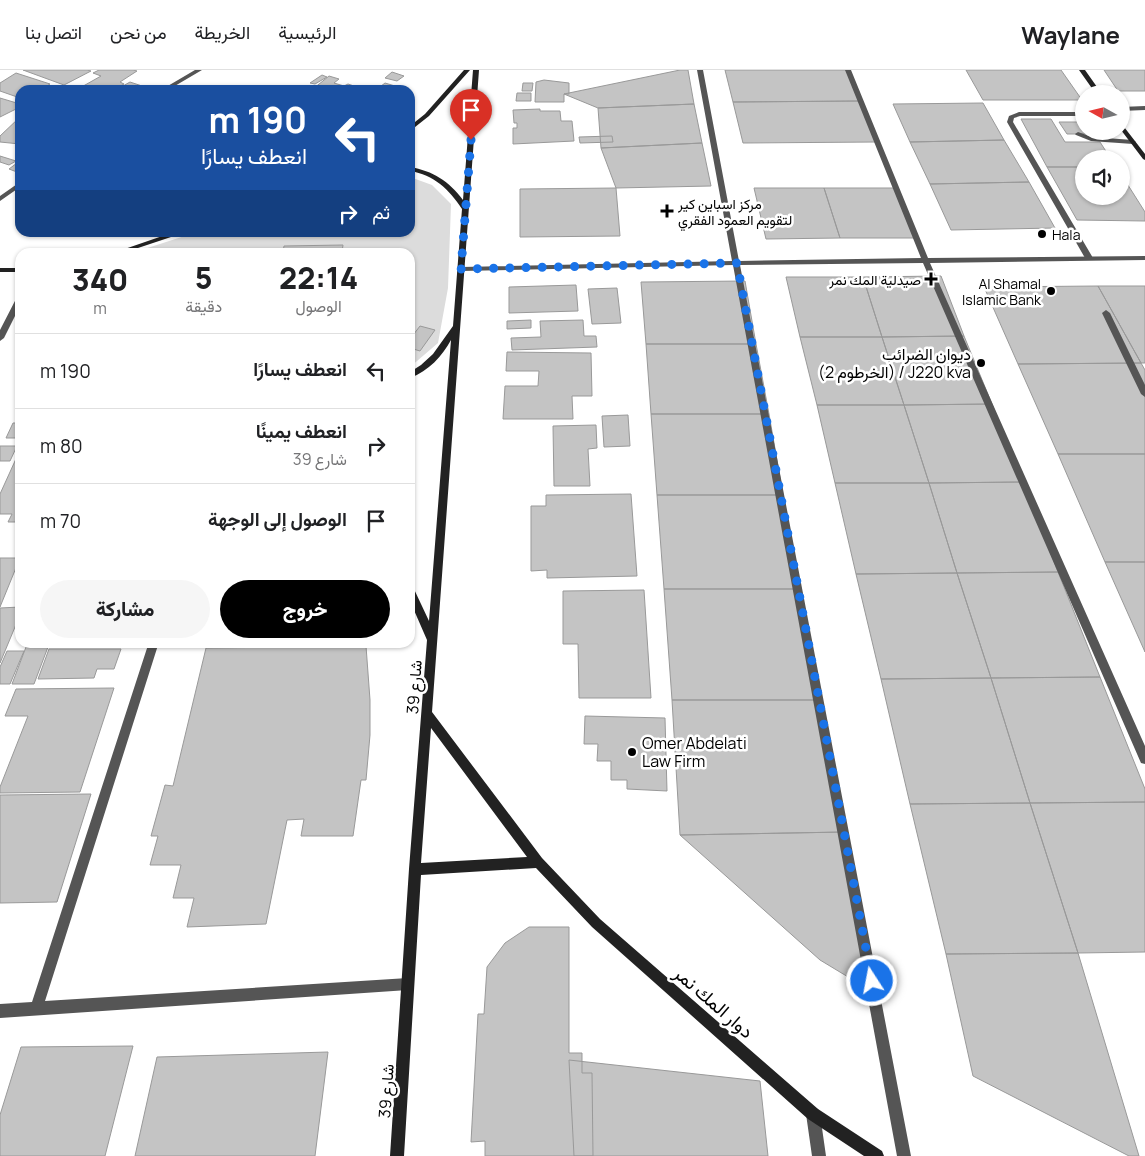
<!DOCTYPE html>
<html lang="ar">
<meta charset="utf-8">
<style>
body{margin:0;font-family:Manrope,Vazirmatn,sans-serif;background:#f6f6f6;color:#202124;direction:rtl;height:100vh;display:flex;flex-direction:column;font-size:19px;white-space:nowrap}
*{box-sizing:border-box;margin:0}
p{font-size:16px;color:#757577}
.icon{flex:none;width:28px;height:28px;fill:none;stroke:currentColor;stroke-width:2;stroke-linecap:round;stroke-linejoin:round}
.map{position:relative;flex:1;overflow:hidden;direction:ltr}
.side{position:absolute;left:15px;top:178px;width:400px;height:400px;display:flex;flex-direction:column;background:#fff;border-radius:15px;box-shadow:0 1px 4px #0004;direction:rtl}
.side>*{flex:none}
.hud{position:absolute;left:15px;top:15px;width:400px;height:152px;border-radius:15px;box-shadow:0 1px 4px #0004;direction:rtl;background:#1a4fa0;color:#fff;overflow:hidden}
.needle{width:32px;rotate:278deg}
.controls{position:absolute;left:1075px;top:15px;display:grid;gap:10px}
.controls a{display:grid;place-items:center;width:55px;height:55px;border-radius:50%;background:#fff;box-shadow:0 1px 4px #0004;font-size:25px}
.pin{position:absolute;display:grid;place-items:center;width:42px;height:42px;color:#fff;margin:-51px -21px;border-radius:50% 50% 50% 0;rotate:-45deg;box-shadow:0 0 5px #0007}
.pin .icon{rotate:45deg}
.me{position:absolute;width:55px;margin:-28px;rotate:349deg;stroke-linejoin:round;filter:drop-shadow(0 0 4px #0008)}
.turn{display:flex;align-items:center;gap:18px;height:105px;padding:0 25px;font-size:22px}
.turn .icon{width:65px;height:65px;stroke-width:2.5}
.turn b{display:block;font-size:35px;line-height:42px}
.then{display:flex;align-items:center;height:48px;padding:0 25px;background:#0003;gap:10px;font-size:19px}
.eta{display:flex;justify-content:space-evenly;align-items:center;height:85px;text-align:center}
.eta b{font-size:30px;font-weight:800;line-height:35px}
.action{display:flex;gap:10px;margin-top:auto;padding:10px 25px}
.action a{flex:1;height:58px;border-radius:30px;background:#000;color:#fff;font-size:20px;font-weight:800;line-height:58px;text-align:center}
.action a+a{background:#f6f6f6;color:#202124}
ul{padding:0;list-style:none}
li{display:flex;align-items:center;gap:15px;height:75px;padding:0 25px;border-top:1px solid #e0e0e0}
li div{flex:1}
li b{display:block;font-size:19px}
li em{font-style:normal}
header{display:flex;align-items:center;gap:30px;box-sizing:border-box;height:70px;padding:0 25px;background:#fff;border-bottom:1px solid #e0e0e0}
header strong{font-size:24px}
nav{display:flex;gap:28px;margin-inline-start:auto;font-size:18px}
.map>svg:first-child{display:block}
.green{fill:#dcdcdc}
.building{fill:#c4c4c4;stroke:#999}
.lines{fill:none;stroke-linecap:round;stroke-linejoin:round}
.lane{fill:#555;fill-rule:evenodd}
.street{fill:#555;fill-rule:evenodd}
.secondary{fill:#222;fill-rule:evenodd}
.route{stroke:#1a73e8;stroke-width:9;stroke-dasharray:0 16.2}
.poi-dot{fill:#000;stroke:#fff;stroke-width:2}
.labels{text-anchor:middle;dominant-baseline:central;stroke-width:5;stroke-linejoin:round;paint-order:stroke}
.far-poi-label{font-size:14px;fill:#000;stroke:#fff;text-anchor:start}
.poi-label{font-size:16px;fill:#000;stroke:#fff;text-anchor:end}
.street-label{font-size:16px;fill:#000;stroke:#fff}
.near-street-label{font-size:19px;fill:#000;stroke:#fff}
</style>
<header>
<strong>Waylane</strong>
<nav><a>الرئيسية</a><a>الخريطة</a><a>من نحن</a><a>اتصل بنا</a></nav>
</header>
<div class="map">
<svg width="1145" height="1086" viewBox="0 0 1145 1086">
<rect width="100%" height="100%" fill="#fff"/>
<path class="green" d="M410,107L432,115L451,134L448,218L438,273L410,297V182H135L194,163L410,162Z"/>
<path class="building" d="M23,0H87L91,1L64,15Z
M99,0H133L137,1L120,12L124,14L113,20L78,19L101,6L93,3Z
M680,0H688L694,34L598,38L564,24Z
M725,0H846L859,31L733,32Z
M966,0H1061L1082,30H983Z
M1104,0H1145V21H1118Z
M392,2L404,6L397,11L385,8Z
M16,3L50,14L40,20H20V28L0,21V13Z
M322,5L327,7L315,14L310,13Z
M329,6L339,9L334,13L344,16L348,14L366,20L313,19Z
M544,10L569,13V24H564V32H535L536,12Z
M130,12L148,18L116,20Z
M385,13L408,20H376Z
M523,13H533L532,21H522Z
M517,23H531V31H516Z
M0,28L20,34V37L0,47Z
M859,31L876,72L743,73L733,32Z
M983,33L1004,70L910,72L893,34Z
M694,34L702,73L601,78L598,38Z
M540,39V41H560L561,51H572L574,71L513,74V58H517V53H514L513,40Z
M20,47V74L0,72V66Z
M1021,49H1051L1065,72H1100L1111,89H1084V97H1047Z
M1059,52H1080L1084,61L1088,64H1067Z
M612,66L613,72L580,73L579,67Z
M1004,70L1029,112L930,114L910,72Z
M702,73L711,116L616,118L601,78Z
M0,86L16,91L9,95L0,92Z
M17,93L20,94V100L17,102L9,99Z
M1047,97H1084V126H1121V104L1145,142V151L1077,150Z
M1029,112L1055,158L951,160L930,114Z
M616,118L620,166L520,167V119Z
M754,118H824L840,168L766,169Z
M824,118H894L914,168H840Z
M343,175L342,182H283L284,176Z
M941,206L964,266L882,267L863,207Z
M786,207H863L882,267H800Z
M745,211L756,274H646L641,212Z
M576,215L578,241L509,243V217Z
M1098,216H1145V293H1141Z
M1098,216L1141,293L1018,294L984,217Z
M617,218L621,253L592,254L588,219Z
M531,250V258L507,259V251Z
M583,250L584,266H596L597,277L512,280L511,268L541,267L540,251Z
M420,256L435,260L420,281L410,278V269Z
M964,266L992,334L904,335L882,267Z
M800,267H882L904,335H817Z
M646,274H756L769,344H651Z
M507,282L591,283L592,326H572L573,349H503L505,316H538L539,301H506Z
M1141,293L1145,300V384H1058L1018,294Z
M992,334L1023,412L929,413L904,335Z
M817,335H904L929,413H835Z
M651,344H769L783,425H657Z
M628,345L630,376L604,377L602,346Z
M13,353H20V368H6Z
M596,355L597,378L588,379L590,416H554L553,356Z
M0,376H17L10,391H0Z
M20,380V452H8L12,444H0V424Z
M1058,384H1145V492H1105Z
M1023,412L1058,502L957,503L929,413Z
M835,413H929L957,503L856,504Z
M631,424L637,506L547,508V500L531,501V436H546V425Z
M657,425H783L801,519H664Z
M0,488H20L0,537Z
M1105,492H1145V582Z
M1058,502L1100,607L991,608L957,503Z
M957,503L991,608L881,609L856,504Z
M664,519H801L821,630H672Z
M644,520L651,628H579L578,574H563V521Z
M20,537V545L0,593V538Z
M38,572H81L37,574Z
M190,572H265L264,574L189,575Z
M366,576L370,630V665L366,710H361L353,766H301L304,749L287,750L266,854L187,857L194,828H173L181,795H150L158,766H151L165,715L173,716L206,578Z
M26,577H48L34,614H12Z
M49,579H121L114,599H97L94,608L38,609Z
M7,581H24L10,614H0V597Z
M1100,607L1145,719V732L1030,733L991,608Z
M991,608L1030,733L910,734L881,609Z
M114,618L80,722L0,723V717L28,646H5L16,619Z
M672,630H821L844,762L680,765Z
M585,646L665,648L667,721L627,719V710H611V691H597L598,674H584Z
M91,724L57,832L0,833V725Z
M1145,732V882L1078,883L1030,733Z
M1030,733L1078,883L946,884L910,734Z
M844,762L873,922L820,890L680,765Z
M529,857H569V983H582V1003H592L593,1086H485V1071L471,1072L478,944H484L487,897L505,873Z
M1078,883L1139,1086H1129L973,1006L946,884Z
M133,976L105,1086H0V1045L21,977Z
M328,982L315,1086H135L157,987Z
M569,990L760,1011L768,1086H574Z"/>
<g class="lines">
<path class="lane" d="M1145,36V40L1121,41V37Z
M1019,42H1084V46H1020L1014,48L1013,52L1093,188L1092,190H1089L1085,188L1007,52L1009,46Z
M1078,62L1092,67L1133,70L1136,72L1133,74L1091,71L1076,65L1075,64Z"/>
<path class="street" d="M195,0H202L168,20H161Z
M697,0H703L739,191L921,188L845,0H851L928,188L1145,186V190L930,193L1145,676V694L1141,693L923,193L740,195L911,1086H897L733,195L461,201L457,199L461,197L732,191Z
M20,112V117L0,131V126Z
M17,227H20V236L4,268L0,271V260Z
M1106,240L1110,243L1145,315V327L1141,324L1102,243Z
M149,572H159L45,931L408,908L413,909L414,914L413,919L408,920L0,948V934L32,932Z
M813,1037L818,1039L820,1044L826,1086H812L806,1044L808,1039Z"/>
<path class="secondary" d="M464,0H470L429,46L410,61V56L425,44Z
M473,0H479L432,642L542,788L600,849L818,1039L882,1081L884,1086H864L808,1049L592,857L536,798L421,805L404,1086H390L409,799L427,570L410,531V516L413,517L429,551L451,270C442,286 429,301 410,308V302L421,295L433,284L453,256L462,139C449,119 434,105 410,101V97C433,101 449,111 463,130ZM431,658L527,787L421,793Z
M1079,0H1085L1102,24H1096Z
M1121,53L1145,84V90L1143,89L1121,60Z
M174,162H186L126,182H116Z
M0,198H20V202H0Z"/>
</g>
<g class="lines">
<path class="route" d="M471,70L461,199L737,193L872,911"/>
</g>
<g class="poi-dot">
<path d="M664.5 133.5h5v5h5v5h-5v5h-5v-5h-5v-5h5z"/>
<circle cx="1042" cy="164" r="5"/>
<path d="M928.5 201.5h5v5h5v5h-5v5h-5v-5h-5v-5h5z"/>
<circle cx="1051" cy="221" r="5"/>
<circle cx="981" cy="293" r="5"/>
<circle cx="632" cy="682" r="5"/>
</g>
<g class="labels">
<g class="far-poi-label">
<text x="678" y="133">مركز اسباين كير<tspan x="678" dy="16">لتقويم العمود الفقري</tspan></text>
<text x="1052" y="164">Hala</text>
<text x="921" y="209" text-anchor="end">صيدلية المك نمر</text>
<text x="1041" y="213" text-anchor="end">Al Shamal<tspan x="1041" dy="16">Islamic Bank</tspan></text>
</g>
<g class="poi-label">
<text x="971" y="284">ديوان الضرائب<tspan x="971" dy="18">(الخرطوم 2) / J220 kva</tspan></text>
<text x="642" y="673" text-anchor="start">Omer Abdelati<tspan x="642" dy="18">Law Firm</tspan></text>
</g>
<g class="street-label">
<text transform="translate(414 617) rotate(-86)">شارع 39</text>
<text transform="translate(386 1021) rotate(-86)">شارع 39</text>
</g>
<g class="near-street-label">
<text transform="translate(714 932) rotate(41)">دوار المك نمر</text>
</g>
</g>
</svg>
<div class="controls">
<a><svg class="needle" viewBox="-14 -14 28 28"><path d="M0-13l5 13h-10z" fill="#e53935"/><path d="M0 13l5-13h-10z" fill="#757577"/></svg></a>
<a><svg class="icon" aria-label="sound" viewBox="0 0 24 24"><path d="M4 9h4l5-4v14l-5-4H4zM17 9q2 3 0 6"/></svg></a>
</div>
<div class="pin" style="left:471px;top:70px;background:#d93025"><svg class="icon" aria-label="arrive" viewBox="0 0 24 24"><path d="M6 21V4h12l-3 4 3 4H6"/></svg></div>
<svg class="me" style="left:872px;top:911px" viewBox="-20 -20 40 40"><circle r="17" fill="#1a73e8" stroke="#fff" stroke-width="3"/><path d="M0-11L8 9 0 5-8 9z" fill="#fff"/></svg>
<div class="hud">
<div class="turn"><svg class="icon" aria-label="left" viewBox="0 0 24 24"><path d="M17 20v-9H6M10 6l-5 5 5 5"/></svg><div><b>190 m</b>انعطف يسارًا</div></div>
<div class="then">ثم<svg class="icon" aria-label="right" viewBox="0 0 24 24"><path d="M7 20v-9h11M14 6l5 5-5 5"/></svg></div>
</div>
<section class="side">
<div class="eta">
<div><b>22:14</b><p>الوصول</p></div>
<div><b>5</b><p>دقيقة</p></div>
<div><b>340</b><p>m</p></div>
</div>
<ul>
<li><svg class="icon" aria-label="left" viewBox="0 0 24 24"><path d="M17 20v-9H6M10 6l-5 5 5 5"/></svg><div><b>انعطف يسارًا</b></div><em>190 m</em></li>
<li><svg class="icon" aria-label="right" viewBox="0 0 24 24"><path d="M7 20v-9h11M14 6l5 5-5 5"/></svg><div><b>انعطف يمينًا</b><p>شارع 39</p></div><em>80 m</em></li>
<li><svg class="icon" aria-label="arrive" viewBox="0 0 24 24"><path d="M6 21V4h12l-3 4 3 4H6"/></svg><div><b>الوصول إلى الوجهة</b></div><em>70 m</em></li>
</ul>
<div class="action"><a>خروج</a><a>مشاركة</a></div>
</section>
</div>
